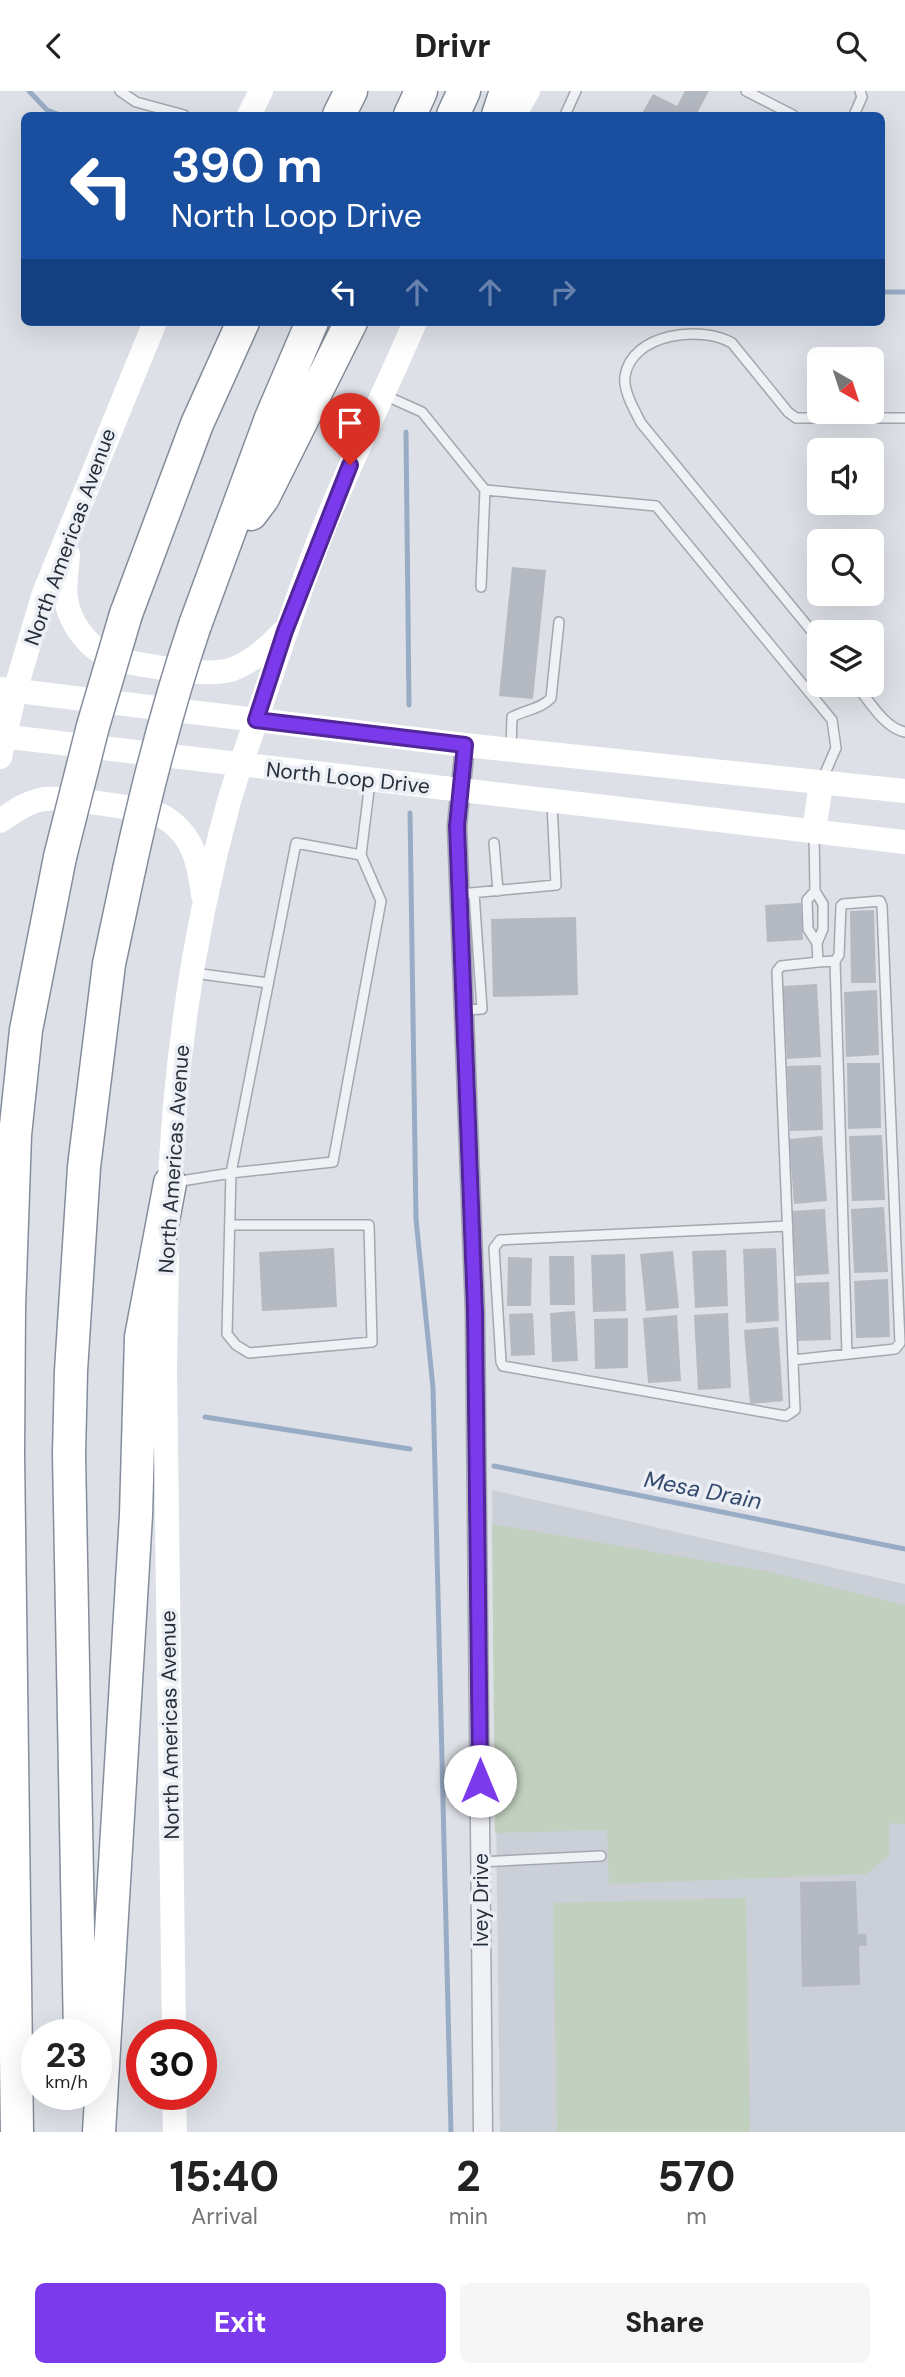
<!DOCTYPE html>
<style>
body{margin:0;font-family:"DM Sans",sans-serif;background:#f6f6f6;color:#222;height:100vh;display:flex;flex-direction:column;font-size:26px;white-space:nowrap}
*{box-sizing:border-box;margin:0}
p{font-size:23px;color:#767676}
.icon{flex:none;width:38px;height:38px;fill:none;stroke:currentColor;stroke-width:2;stroke-linecap:round;stroke-linejoin:round}
.map{position:relative;height:2041px;overflow:hidden}
.sheet{display:flex;flex-direction:column;background:#fff;flex:1}
.sheet>*{flex:none}
.guide{position:absolute;left:21px;top:21px;width:864px;height:214px;border-radius:10px;box-shadow:0 7px 28px #0002;background:#1a4fa0;color:#fff;overflow:hidden}
.needle{width:46px;rotate:141deg}
.buttons{position:absolute;left:807px;top:256px;display:grid;gap:14px}
.buttons a{display:grid;place-items:center;width:77px;height:77px;border-radius:10px;background:#fff;box-shadow:0 7px 28px #0002;font-size:35px}
.speed{position:absolute;left:21px;top:1928px;display:flex;gap:14px;font-size:35px;font-weight:700;text-align:center}
.speed>*{display:grid;place-content:center;width:91px;height:91px;border-radius:50%;background:#fff;box-shadow:0 7px 28px #0002;line-height:1}
.speed small{font-size:18px;font-weight:400}
.speed .limit{border:10px solid #d22;background:#fff;color:#111}
.pin{position:absolute;display:grid;place-items:center;width:60px;height:60px;color:#fff;margin:-72px -30px;border-radius:50% 50% 50% 0;rotate:-45deg;box-shadow:0 0 7px #0007}
.pin .icon{rotate:45deg}
.me{position:absolute;width:77px;margin:-38px;rotate:0deg;stroke-linejoin:round;filter:drop-shadow(0 0 5px #0008)}
.turn{display:flex;align-items:center;gap:24px;height:147px;padding:0 35px;font-size:32px}
.turn .icon{width:91px;height:91px;stroke-width:2.5}
.turn b{display:block;font-size:49px;line-height:60px}
.lanes{display:flex;align-items:center;height:66px;padding:0 35px;background:#0003;justify-content:center;gap:35px;direction:ltr}
.lanes .off{opacity:.35}
.eta{display:flex;justify-content:space-evenly;align-items:center;height:119px;text-align:center}
.eta b{font-size:42px;font-weight:800;line-height:49px}
.action{display:flex;gap:14px;margin-top:auto;padding:14px 35px}
.action a{flex:1;height:80px;border-radius:10px;background:#7c3aed;color:#fff;font-size:28px;font-weight:800;line-height:80px;text-align:center}
.action a+a{background:#f6f6f6;color:#222}
header{display:flex;justify-content:space-between;align-items:center;height:91px;padding:0 35px;background:#fff;font-size:32px;font-weight:800}
.map>svg:first-child{display:block}
.built{fill:#cbcfd8}
.green{fill:#c2d0bf}
.lines{fill:none;stroke-linecap:round;stroke-linejoin:round}
.stream{stroke:#99acc5;stroke-width:5}
.building{fill:#b5b9c2}
.service-casing{stroke:#a3a7b0;stroke-width:12}
.minor-casing{stroke:#a3a7b0;stroke-width:21}
.motorway-casing{stroke:#858d9c;stroke-width:35}
.service{stroke:#eff1f5;stroke-width:9}
.minor{stroke:#eff1f5;stroke-width:18}
.secondary{stroke:#fff;stroke-width:24}
.motorway{stroke:#fff;stroke-width:32}
.motorway-bridge-casing{stroke:#858d9c;stroke-width:35;stroke-linecap:butt}
.motorway-bridge{stroke:#fff;stroke-width:32}
.route-casing{stroke:#51269a;stroke-width:18}
.route{stroke:#7c3aed;stroke-width:12}
.labels{text-anchor:middle;dominant-baseline:central;stroke-width:7;stroke-linejoin:round;paint-order:stroke}
.street-label{font-size:21px;fill:#272e3c;stroke:#eceff4}
.water-label{font-size:23px;font-style:italic;fill:#344a6d;stroke:#eceff4}
</style>
<header><svg class="icon" aria-label="back" viewBox="0 0 24 24"><path d="M15 5l-7 7 7 7"/></svg>Drivr<svg class="icon" aria-label="search" viewBox="0 0 24 24"><circle cx="10" cy="10" r="6"/><path d="M15 15l6 6"/></svg></header>
<div class="map">
<svg width="905" height="2041" viewBox="0 0 905 2041">
<rect width="100%" height="100%" fill="#dde0e6"/>
<path class="built" d="M492,1399L905,1493V2041H500Z"/>
<path class="green" d="M492,1433L765,1480L905,1514V1733L889,1732V1764L867,1783L609,1793L607,1739L495,1742Z
M746,1807L750,2041H557L553,1812Z"/>
<g class="lines">
<path class="stream" d="M29,0L47,19L60,24
M882,201H905
M406,341L409,614
M410,722L416,1128L433,1297L451,2041
M205,1326L410,1358
M494,1375L905,1458"/>
</g>
<path class="building" d="M685,0H709L696,24H641L653,3L677,15Z
M512,476L546,479L533,608L499,605Z
M801,812L803,849L767,851L765,814Z
M874,819L876,892H851L850,820Z
M576,826L578,904L493,906L491,828Z
M817,893L821,966L787,968L783,895Z
M877,899L879,964L846,966L844,901Z
M847,972H880L881,1037L848,1038Z
M821,974L823,1039L790,1040L787,975Z
M882,1044L885,1109L852,1110L849,1045Z
M822,1045L827,1110L794,1113L789,1048Z
M884,1116L888,1181L854,1182L851,1118Z
M825,1118L829,1183L796,1185L792,1120Z
M334,1157L337,1216L262,1220L259,1161Z
M776,1157L779,1230L746,1232L743,1158Z
M726,1159L728,1215L695,1217L692,1160Z
M673,1160L679,1217L646,1220L640,1163Z
M625,1163L626,1220L593,1221L591,1164Z
M549,1165H574L575,1214H550Z
M508,1166L532,1167L531,1215H507Z
M888,1188L890,1246L856,1247L854,1190Z
M829,1191L831,1249L798,1250L796,1192Z
M575,1220L578,1270L552,1271L550,1222Z
M533,1222L535,1264L511,1265L509,1223Z
M728,1222L731,1297L698,1299L694,1224Z
M677,1224L681,1290L648,1292L643,1227Z
M628,1227V1277L595,1278L594,1228Z
M778,1236L783,1310L750,1313L744,1239Z
M856,1790L858,1843H866L867,1855H859L860,1894L802,1896L800,1791Z"/>
<g class="lines">
<defs>
<path id="service" d="M120,0L136,11L184,24
M746,0L793,24
M565,24L576,0
M854,24L862,6L860,0
M384,304L422,321L485,399L481,496
M485,399L656,415L832,629L836,657L822,689
M819,549L641,332C634,318 623,300 625,285C632,242 701,234 732,252L788,321L796,327H905
M855,593C869,609 884,637 905,641
M511,657L512,626C525,619 541,618 551,607L559,531
M814,743L815,800L823,813V838L817,852L808,838L807,809L815,800
M494,752L498,800
M361,764L381,810L333,1071L231,1082L296,752L361,764L370,691
M460,803L556,794L552,713
M818,871L835,870L847,1263
M194,882L268,892
M464,919L482,918L474,802
M175,1091L231,1082L227,1243L236,1254L249,1262L372,1251L369,1134H230
M788,1135L500,1149L494,1157L501,1271L503,1275L786,1325L795,1319L777,880L781,875L818,871L817,852
M793,1269L895,1258L900,1252L882,815L880,810L843,813L841,815L839,864L835,870
M480,1771L601,1765"/>
<path id="minor" d="M465,654L457,735L475,1221L483,2041"/>
<path id="motorway" d="M339,24L351,0
M410,24L421,0
M453,24L464,0
M498,24L506,0
M251,423L263,407L351,231
M126,523L197,333L243,231
M195,534L271,327L312,231
M80,1944L69,1363L71,1280L84,1076L109,873L129,779
M17,2041L8,1363L9,1217L15,1044L26,939L60,766
M99,2041L136,1424L141,1246L170,1092"/>
</defs>
<use href="#service" class="service-casing"/>
<use href="#minor" class="minor-casing"/>
<use href="#motorway" class="motorway-casing"/>
<use href="#service" class="service"/>
<use href="#minor" class="minor"/>
<path class="secondary" d="M249,24L261,0
M514,24L528,0
M68,464C67,478 64,494 66,508C70,534 89,557 112,568C141,573 206,588 233,578C252,571 268,557 282,542
M0,598L465,654L905,700
M0,645L905,751
M0,666L15,600L44,502L155,231
M0,730C13,721 27,711 44,708C63,706 144,717 162,725C168,728 174,733 179,738C196,755 200,781 203,804
M814,741L821,692
M169,1111C174,977 193,843 228,714C236,685 247,657 256,629C278,565 298,502 323,439C351,369 385,301 415,231
M167,1165L165,1280L174,1944
M174,2004L175,2041"/>
<use href="#motorway" class="motorway"/>
<defs>
<path id="motorway-bridge" d="M60,766L93,635L126,523
M129,779C147,696 168,614 195,534"/>
</defs>
<use href="#motorway-bridge" class="motorway-bridge-casing"/>
<use href="#motorway-bridge" class="motorway-bridge"/>
</g>
<g class="lines">
<defs>
<path id="route" d="M350,374L285,540L256,629L465,654L457,735L475,1221L480,1690"/>
</defs>
<use href="#route" class="route-casing"/>
<use href="#route" class="route"/>
</g>
<g class="labels">
<g class="street-label">
<text transform="translate(70 446) rotate(-70)">North Americas Avenue</text>
<text transform="translate(348 687) rotate(6)">North Loop Drive</text>
<text transform="translate(174 1068) rotate(-86)">North Americas Avenue</text>
<text transform="translate(170 1634) rotate(-91)">North Americas Avenue</text>
<text transform="translate(481 1809) rotate(-90)">Ivey Drive</text>
</g>
<g class="water-label">
<text transform="translate(703 1399) rotate(11)">Mesa Drain</text>
</g>
</g>
</svg>
<div class="buttons">
<a><svg class="needle" viewBox="-14 -14 28 28"><path d="M0-13l5 13h-10z" fill="#e53935"/><path d="M0 13l5-13h-10z" fill="#767676"/></svg></a>
<a><svg class="icon" aria-label="sound" viewBox="0 0 24 24"><path d="M4 9h4l5-4v14l-5-4H4zM17 9q2 3 0 6"/></svg></a>
<a><svg class="icon" aria-label="search" viewBox="0 0 24 24"><circle cx="10" cy="10" r="6"/><path d="M15 15l6 6"/></svg></a>
<a><svg class="icon" aria-label="layers" viewBox="0 0 24 24"><path d="M12 4l9 5-9 5-9-5zM3 14l9 5 9-5"/></svg></a>
</div>
<div class="speed"><div>23<small>km/h</small></div><div class="limit">30</div></div>
<div class="pin" style="left:350px;top:374px;background:#d93025"><svg class="icon" aria-label="arrive" viewBox="0 0 24 24"><path d="M6 21V4h12l-3 4 3 4H6"/></svg></div>
<svg class="me" style="left:480px;top:1690px" viewBox="-20 -20 40 40"><circle r="19" fill="#fff"/><path d="M0-13L10 11 0 6-10 11z" fill="#7c3aed"/></svg>
<div class="guide">
<div class="turn"><svg class="icon" aria-label="left" viewBox="0 0 24 24"><path d="M17 20v-9H6M10 6l-5 5 5 5"/></svg><div><b>390 m</b>North Loop Drive</div></div>
<div class="lanes"><svg class="icon" aria-label="left" viewBox="0 0 24 24"><path d="M17 20v-9H6M10 6l-5 5 5 5"/></svg><svg class="icon off" aria-label="ahead" viewBox="0 0 24 24"><path d="M12 20V5M6 11l6-6 6 6"/></svg><svg class="icon off" aria-label="ahead" viewBox="0 0 24 24"><path d="M12 20V5M6 11l6-6 6 6"/></svg><svg class="icon off" aria-label="right" viewBox="0 0 24 24"><path d="M7 20v-9h11M14 6l5 5-5 5"/></svg></div>
</div>
</div>
<section class="sheet">
<div class="eta">
<div><b>15:40</b><p>Arrival</p></div>
<div><b>2</b><p>min</p></div>
<div><b>570</b><p>m</p></div>
</div>
<div class="action"><a>Exit</a><a>Share</a></div>
</section>
